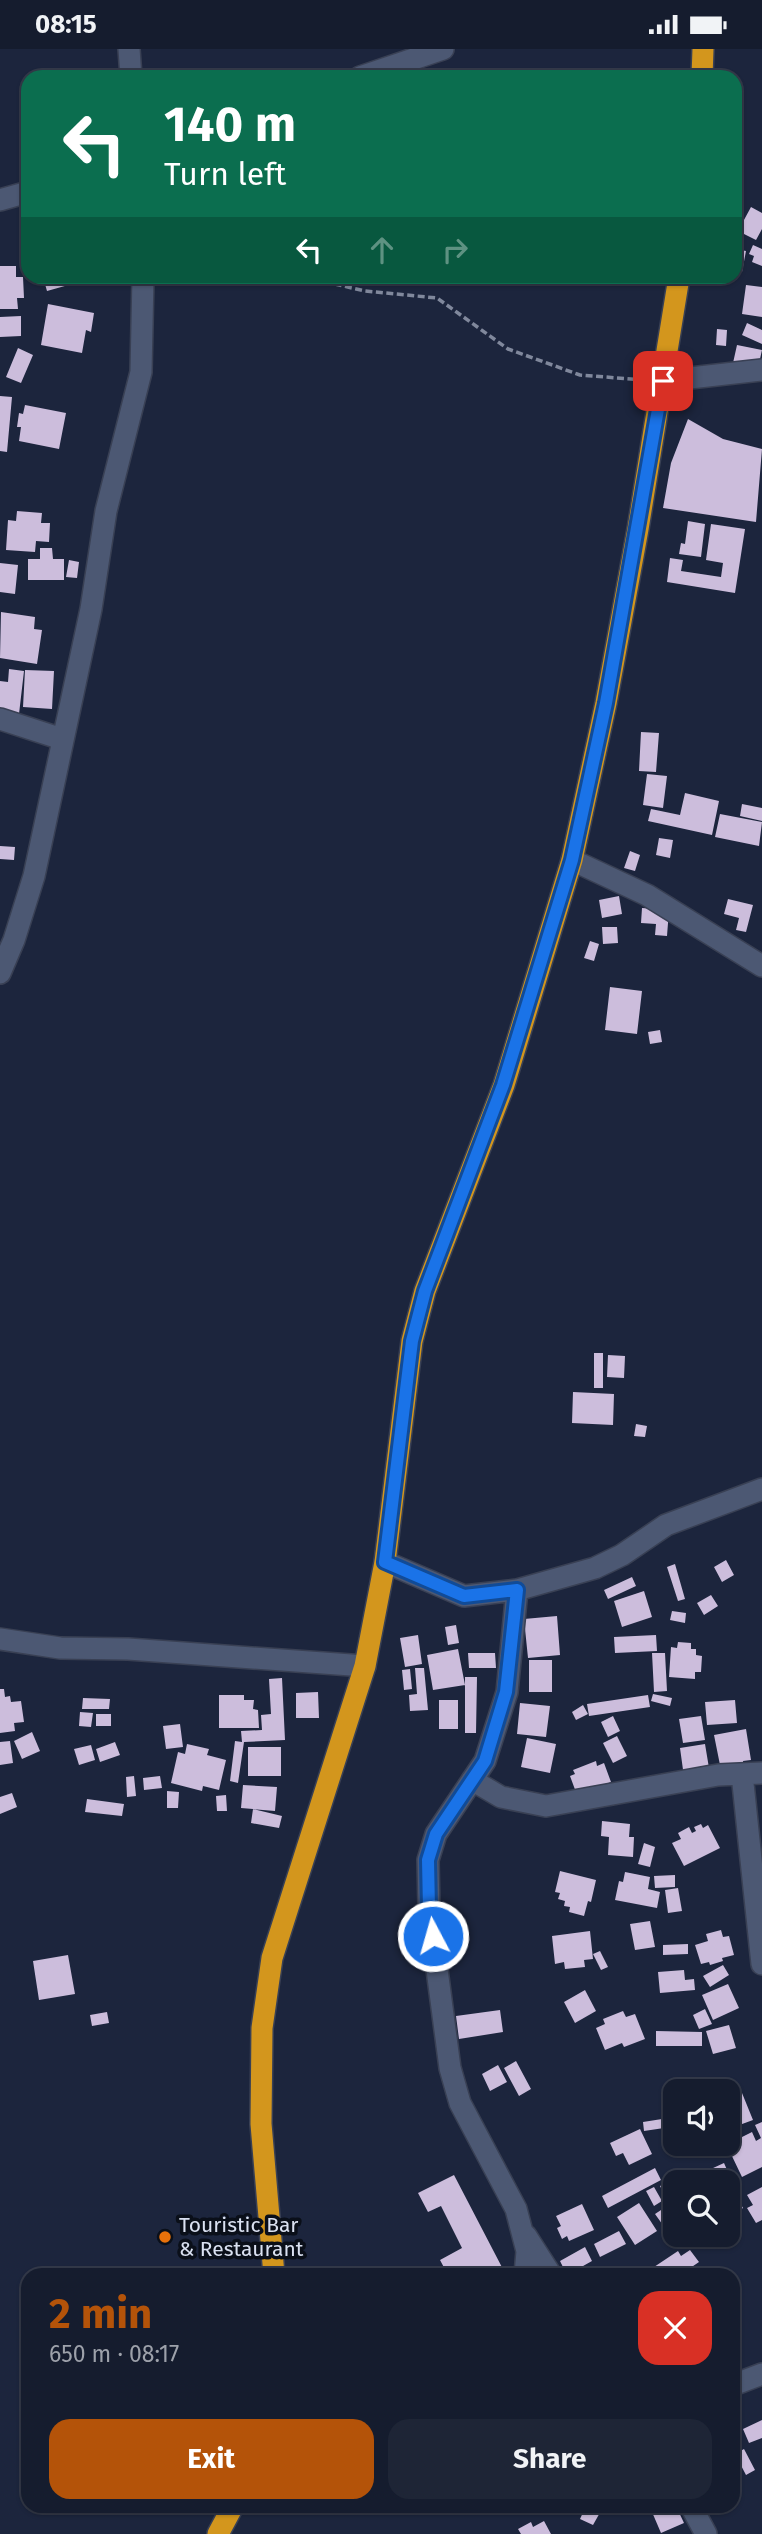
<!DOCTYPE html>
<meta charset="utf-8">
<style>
body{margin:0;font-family:"Fira Sans",sans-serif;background:#1e2536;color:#f1f3f6;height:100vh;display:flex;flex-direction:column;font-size:26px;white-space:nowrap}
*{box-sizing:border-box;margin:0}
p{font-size:23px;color:#9da1aa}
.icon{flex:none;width:38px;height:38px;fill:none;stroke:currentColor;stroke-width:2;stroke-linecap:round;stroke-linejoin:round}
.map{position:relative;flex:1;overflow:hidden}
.side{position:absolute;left:21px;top:2219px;width:719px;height:245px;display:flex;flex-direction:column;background:#151c2e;border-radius:21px;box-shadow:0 2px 5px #0004,0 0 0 2px #343a4a}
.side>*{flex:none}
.banner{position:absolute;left:21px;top:21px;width:721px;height:214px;border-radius:21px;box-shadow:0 2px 5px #0004,0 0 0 2px #343a4a;background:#0b6e4f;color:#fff;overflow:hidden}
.fabs{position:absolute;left:663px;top:2030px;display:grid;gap:14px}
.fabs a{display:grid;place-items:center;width:77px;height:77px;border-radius:14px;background:#151c2e;box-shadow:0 2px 5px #0004,0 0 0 2px #343a4a;font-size:35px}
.pin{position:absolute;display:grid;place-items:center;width:60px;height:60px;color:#fff;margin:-30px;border-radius:14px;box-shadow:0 4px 10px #0006}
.me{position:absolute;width:77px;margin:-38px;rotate:354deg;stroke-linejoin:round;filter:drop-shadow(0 0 5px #0008)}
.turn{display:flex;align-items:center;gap:24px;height:147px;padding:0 28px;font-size:32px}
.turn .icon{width:91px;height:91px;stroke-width:2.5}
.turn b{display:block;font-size:49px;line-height:60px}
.lanes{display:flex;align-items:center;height:66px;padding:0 28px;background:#0003;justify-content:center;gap:35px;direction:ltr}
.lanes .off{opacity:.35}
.round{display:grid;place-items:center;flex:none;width:74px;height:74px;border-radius:21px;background:#1e2536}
.head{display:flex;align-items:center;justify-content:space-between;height:119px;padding:0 28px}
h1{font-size:42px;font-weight:700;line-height:52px;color:#b45309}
.primary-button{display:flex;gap:14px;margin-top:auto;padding:14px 28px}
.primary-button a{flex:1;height:80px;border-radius:21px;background:#b45309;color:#fff;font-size:28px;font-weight:700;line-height:80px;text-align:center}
.primary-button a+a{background:#1e2536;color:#f1f3f6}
.status{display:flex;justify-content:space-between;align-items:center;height:49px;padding:0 35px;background:#151c2e;direction:ltr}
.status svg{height:19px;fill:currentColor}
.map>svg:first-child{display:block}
.building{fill:#ccbddc}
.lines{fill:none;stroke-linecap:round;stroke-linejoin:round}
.minor-casing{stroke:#394054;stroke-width:24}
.highway-casing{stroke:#394054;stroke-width:24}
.path{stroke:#80889c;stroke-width:3.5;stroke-dasharray:7 3.5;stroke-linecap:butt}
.minor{stroke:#4c5873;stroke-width:21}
.highway{stroke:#d3961d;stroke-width:21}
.route-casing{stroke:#114b97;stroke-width:18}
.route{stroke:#1a73e8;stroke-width:12}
.food-dot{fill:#e8710a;stroke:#0a0f19;stroke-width:2.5}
.labels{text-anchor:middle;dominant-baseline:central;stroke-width:7;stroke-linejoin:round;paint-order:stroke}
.poi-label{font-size:21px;fill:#dae1f1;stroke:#0a0f19;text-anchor:start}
</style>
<div class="status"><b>08:15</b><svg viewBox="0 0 49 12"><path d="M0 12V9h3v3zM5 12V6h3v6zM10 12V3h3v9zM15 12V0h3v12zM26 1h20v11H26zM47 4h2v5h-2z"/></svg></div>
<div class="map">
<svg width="762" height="2485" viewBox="0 0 762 2485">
<rect width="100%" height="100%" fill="#1c253d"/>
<path class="building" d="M751,158L762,164V180L756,191L738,182Z
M753,196L762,200V217L752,213L754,207L749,205Z
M735,200L746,202L742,223L735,222Z
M0,217H16V228H23L24,249H17L18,260H0Z
M43,228H97L47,242Z
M746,236L762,238V268L742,265Z
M48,255L94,264L91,283L86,281L82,304L41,296Z
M21,267V287L0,288V268Z
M747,274L762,281V295L742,286Z
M717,280L727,281L726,297L716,296Z
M737,296L762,301L758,319L733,314Z
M18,299L33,306L21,334L6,328Z
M0,347L12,348L7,403L0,402Z
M25,356L66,364L59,400L19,392L21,378H17L19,364L23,365Z
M688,370L723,390L762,400L756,473L663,459L671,414Z
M17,462L42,464L41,474H50L49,493L36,492L35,503L6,501L8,471L16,472Z
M688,472L705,475L701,508L679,505L681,494L685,495Z
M711,475L745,480L735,544L667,533L670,509L683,511L681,522L721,528L723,514L706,511Z
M40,499H52L53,510H64V531H28V510H40Z
M69,511L79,513L77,529L66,528Z
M0,514L18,516L15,545L0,543Z
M1,563L35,568L34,580L42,581L37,615L0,609Z
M9,620L24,622L19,665L0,663V632L8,633Z
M25,621L54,622L52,660L23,658Z
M641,683L659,684L656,723L639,722Z
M647,725L667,727L663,759L643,756Z
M685,744L719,752L712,786L648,772L651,760L680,766Z
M742,755L762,759V772L740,767Z
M720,765L762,773L759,797L715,788Z
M659,789L673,791L670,809L656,806Z
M0,797L15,798L14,811L0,810Z
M630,802L640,806L635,822L624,819Z
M619,847L622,865L602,869L599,851Z
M728,850L753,856L746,883L736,881L739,869L724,865Z
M642,859L669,861L667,887L655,886L656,875L641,874Z
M602,878H617L618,894L603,895Z
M590,892L599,895L594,912L584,909Z
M610,938L642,942L637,985L605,981Z
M660,981L662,993L650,995L648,983Z
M594,1304H603V1339H594Z
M608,1306L625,1307L624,1329L607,1328Z
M573,1343L614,1345L613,1376L572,1374Z
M636,1375L647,1377L645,1388L634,1387Z
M726,1511L734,1526L722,1533L714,1518Z
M675,1515L685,1550L678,1552L667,1518Z
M632,1528L636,1537L608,1550L604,1541Z
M644,1542L652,1568L622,1578L614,1552Z
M711,1546L718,1557L704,1566L697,1554Z
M672,1562L686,1564L685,1574L670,1571Z
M557,1567L560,1606L528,1609L524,1570Z
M456,1576L459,1594L448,1596L445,1578Z
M418,1586L422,1615L405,1618L400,1589Z
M656,1586L657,1602L615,1604L614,1588Z
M678,1593L691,1594V1600H696V1606L702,1607L701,1623H695V1630L669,1628L671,1598L677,1599Z
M458,1600L465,1636L433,1641L427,1606Z
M468,1604H495L496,1619H469Z
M652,1604H665L667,1642L654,1643Z
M529,1611H552V1643H529Z
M415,1619H424L428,1661L410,1662L409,1646L417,1645Z
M410,1620L412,1640L404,1641L402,1621Z
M465,1628H477L476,1684H465Z
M282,1629L285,1691L244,1693L238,1734L230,1732L235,1692L242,1693L241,1682L262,1681L261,1666L271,1665L269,1630Z
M0,1640H4L5,1648L10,1647L11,1653L21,1652L24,1673L14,1674L15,1682L0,1684Z
M318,1643L319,1669H296V1644Z
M653,1645L672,1649L670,1657L651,1652Z
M219,1646H244V1651H254L253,1660L258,1661L259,1679H219Z
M648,1646L650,1658L589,1667L587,1655Z
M83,1649L110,1650L109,1660H82Z
M439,1651H458V1680H439Z
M735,1651L737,1674L707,1676L705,1653Z
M520,1654L550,1657L546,1688L517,1685Z
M583,1656L588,1665L576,1671L572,1663Z
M80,1663L93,1664L91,1678L79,1677Z
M96,1665H111V1677H96Z
M613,1667L620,1682L608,1688L601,1673Z
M701,1667L705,1691L683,1694L679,1670Z
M180,1675L183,1698L166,1700L163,1677Z
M746,1680L751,1711L743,1712L744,1718L720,1716L714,1686Z
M32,1683L40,1702L22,1710L14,1692Z
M617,1687L627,1707L613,1714L603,1694Z
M527,1689L556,1695L550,1724L521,1718Z
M10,1692L13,1714L0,1716V1693Z
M115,1693L120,1706L100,1713L96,1700Z
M187,1695L209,1700L207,1706L226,1711L219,1741L203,1737L202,1742L171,1734L178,1703L185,1705Z
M705,1695L710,1725L684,1728L680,1699Z
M91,1696L95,1711L79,1716L74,1700Z
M248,1698H281V1727H248Z
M596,1712L597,1717L604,1714L611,1733L577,1746L570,1727L575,1725L573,1721Z
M134,1727L136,1747L127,1748L126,1728Z
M160,1727L162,1739L144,1741L143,1729Z
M243,1736L277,1738L275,1762L241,1759Z
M167,1742L179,1743L178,1759H167Z
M12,1744L17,1758L0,1765V1748Z
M226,1746L227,1762H217L216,1747Z
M87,1750L124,1755L122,1767L85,1763Z
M253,1760L282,1767L279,1779L251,1774Z
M602,1772L630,1775L629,1788H634L633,1808L608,1806L609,1788L601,1787Z
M701,1775L703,1779L708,1776L720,1799L684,1817L672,1794L681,1790L678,1784L689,1778L692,1784L696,1782L694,1778Z
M644,1794L655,1798L650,1818L638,1815Z
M560,1822L596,1831L591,1853L588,1852L584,1867L569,1863L570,1858L564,1857L565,1852L558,1850L560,1844L555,1843Z
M625,1823L650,1828L648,1840L660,1843L657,1859L615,1851L619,1832L623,1833Z
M675,1826V1838L655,1839L654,1827Z
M678,1839L682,1862L668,1864L665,1841Z
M650,1872L655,1898L635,1901L630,1875Z
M721,1881L723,1888L729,1887L734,1906L722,1909L723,1912L710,1916L709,1913L701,1915L695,1896L708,1892L706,1885Z
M590,1882L593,1910L584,1911L585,1918L565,1920L564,1913L555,1915L552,1887Z
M688,1895V1905L663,1906V1896Z
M600,1902L608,1918L601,1921L593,1905Z
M68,1906L75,1945L39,1951L33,1912Z
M723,1916L729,1926L710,1938L703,1927Z
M684,1921L685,1931L694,1930L695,1941L660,1944L658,1923Z
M728,1935L739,1959L713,1971L702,1946Z
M585,1941L596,1962L575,1974L564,1953Z
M705,1960L712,1975L699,1980L693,1966Z
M500,1961L503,1983L459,1990L456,1967Z
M623,1962L626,1968L635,1965L645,1990L624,1998L622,1994L605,2001L596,1979L605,1975L603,1970Z
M107,1963L109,1974L92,1977L90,1966Z
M729,1976L736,1999L713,2005L706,1982Z
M656,1982L702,1983V1997H656Z
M516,2012L531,2040L519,2047L504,2019Z
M498,2016L507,2033L490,2042L482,2025Z
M742,2044L753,2071L734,2078L728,2064V2050Z
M662,2070L664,2079L644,2082L643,2073Z
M762,2073V2118L742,2128L730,2103L741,2097L738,2090L752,2083L756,2092L761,2089L755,2076Z
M640,2080L652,2105L629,2116L623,2104L616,2107L610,2094Z
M724,2114L735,2139L728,2142V2133H703L700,2125Z
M655,2119L661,2131L608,2159L602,2147Z
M454,2126L506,2226H448L440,2211L462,2199L441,2157L428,2163L418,2144Z
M680,2128L682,2132L690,2128L692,2133H676V2159L672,2160L660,2137Z
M654,2138L662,2152L654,2157L646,2142Z
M762,2138V2171L756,2174L747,2159L753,2156L747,2146Z
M737,2149L743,2159L733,2165L728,2154Z
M639,2154L657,2182L635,2196L617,2168Z
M582,2155L594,2181L569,2192L567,2187L562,2190L557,2179L561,2177L556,2167Z
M664,2159L674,2172L665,2179L655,2165Z
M619,2182L626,2195L600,2208L594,2195Z
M585,2198L592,2212L567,2226L560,2212Z
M690,2201L699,2213L680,2226H659L654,2218L678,2202L681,2207Z
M762,2371V2389L749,2394L743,2380Z
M744,2400L755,2421L746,2426L735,2405Z
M586,2457H597L602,2460L593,2476L580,2470Z
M666,2457H676L684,2474L661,2484L652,2463Z
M544,2472L551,2485H521L518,2480L531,2473L533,2478Z"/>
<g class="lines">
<defs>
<path id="minor" d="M129,0L131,28
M360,28L443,0
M0,151L28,143
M663,332L762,321
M0,670L62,690
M572,811L647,846L762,917
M0,924L14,891L34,827L91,560L106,462L141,323L143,228
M385,1513L464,1547L517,1541L595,1519L622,1506L666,1476L762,1440
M517,1541L507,1643L485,1712L436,1785L428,1811L429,1860L450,2019L460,2054L516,2160L527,2202L525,2226
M0,1590L60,1599L128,1600L365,1617
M742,1725L762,1915
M472,1731L501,1748L546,1757L718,1726L762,1724
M526,2187L551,2226
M733,2336L762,2325
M691,2457L706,2485"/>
<path id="highway" d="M702,28L703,0
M274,2226L261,2075L262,1979L272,1909L365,1617L385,1513L412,1292L425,1242L504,1036L572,811L606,654L638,480L679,228
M218,2485L233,2457"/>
</defs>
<use href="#minor" class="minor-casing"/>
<use href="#highway" class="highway-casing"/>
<path class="path" d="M304,228L365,242L437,249L508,300L580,326L643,331"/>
<use href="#minor" class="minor"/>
<use href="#highway" class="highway"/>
</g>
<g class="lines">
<defs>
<path id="route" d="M433,1887L429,1860L428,1811L436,1785L485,1712L506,1643L517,1541L464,1547L385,1513L412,1292L425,1242L503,1036L572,811L606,654L663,332"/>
</defs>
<use href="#route" class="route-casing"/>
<use href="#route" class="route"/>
</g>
<circle class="food-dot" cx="165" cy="2188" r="7"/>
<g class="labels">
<g class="poi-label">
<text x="179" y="2176">Touristic Bar<tspan x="179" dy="24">&amp; Restaurant</tspan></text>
</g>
</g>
</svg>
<div class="fabs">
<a><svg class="icon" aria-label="sound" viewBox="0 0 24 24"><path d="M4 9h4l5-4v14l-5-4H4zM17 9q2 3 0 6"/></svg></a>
<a><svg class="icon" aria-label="search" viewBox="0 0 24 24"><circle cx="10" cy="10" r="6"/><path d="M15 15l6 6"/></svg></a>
</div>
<div class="pin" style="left:663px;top:332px;background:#d93025"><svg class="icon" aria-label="arrive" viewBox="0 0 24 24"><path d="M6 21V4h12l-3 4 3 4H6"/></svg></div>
<svg class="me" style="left:433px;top:1887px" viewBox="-20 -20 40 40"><circle r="17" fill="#1a73e8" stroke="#fff" stroke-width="3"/><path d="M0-11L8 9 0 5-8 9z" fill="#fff"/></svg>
<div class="banner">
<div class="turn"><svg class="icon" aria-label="left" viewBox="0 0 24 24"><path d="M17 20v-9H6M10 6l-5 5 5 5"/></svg><div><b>140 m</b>Turn left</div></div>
<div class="lanes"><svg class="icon" aria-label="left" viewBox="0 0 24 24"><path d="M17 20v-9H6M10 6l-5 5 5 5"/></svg><svg class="icon off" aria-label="ahead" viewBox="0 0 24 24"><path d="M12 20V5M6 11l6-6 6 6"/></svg><svg class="icon off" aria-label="right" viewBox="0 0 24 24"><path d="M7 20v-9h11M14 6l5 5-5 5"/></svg></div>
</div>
<section class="side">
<div class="head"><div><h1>2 min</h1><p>650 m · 08:17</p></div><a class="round" style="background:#d93025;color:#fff"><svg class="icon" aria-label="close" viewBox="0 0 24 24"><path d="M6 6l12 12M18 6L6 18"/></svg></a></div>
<div class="primary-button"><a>Exit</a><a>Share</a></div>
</section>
</div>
